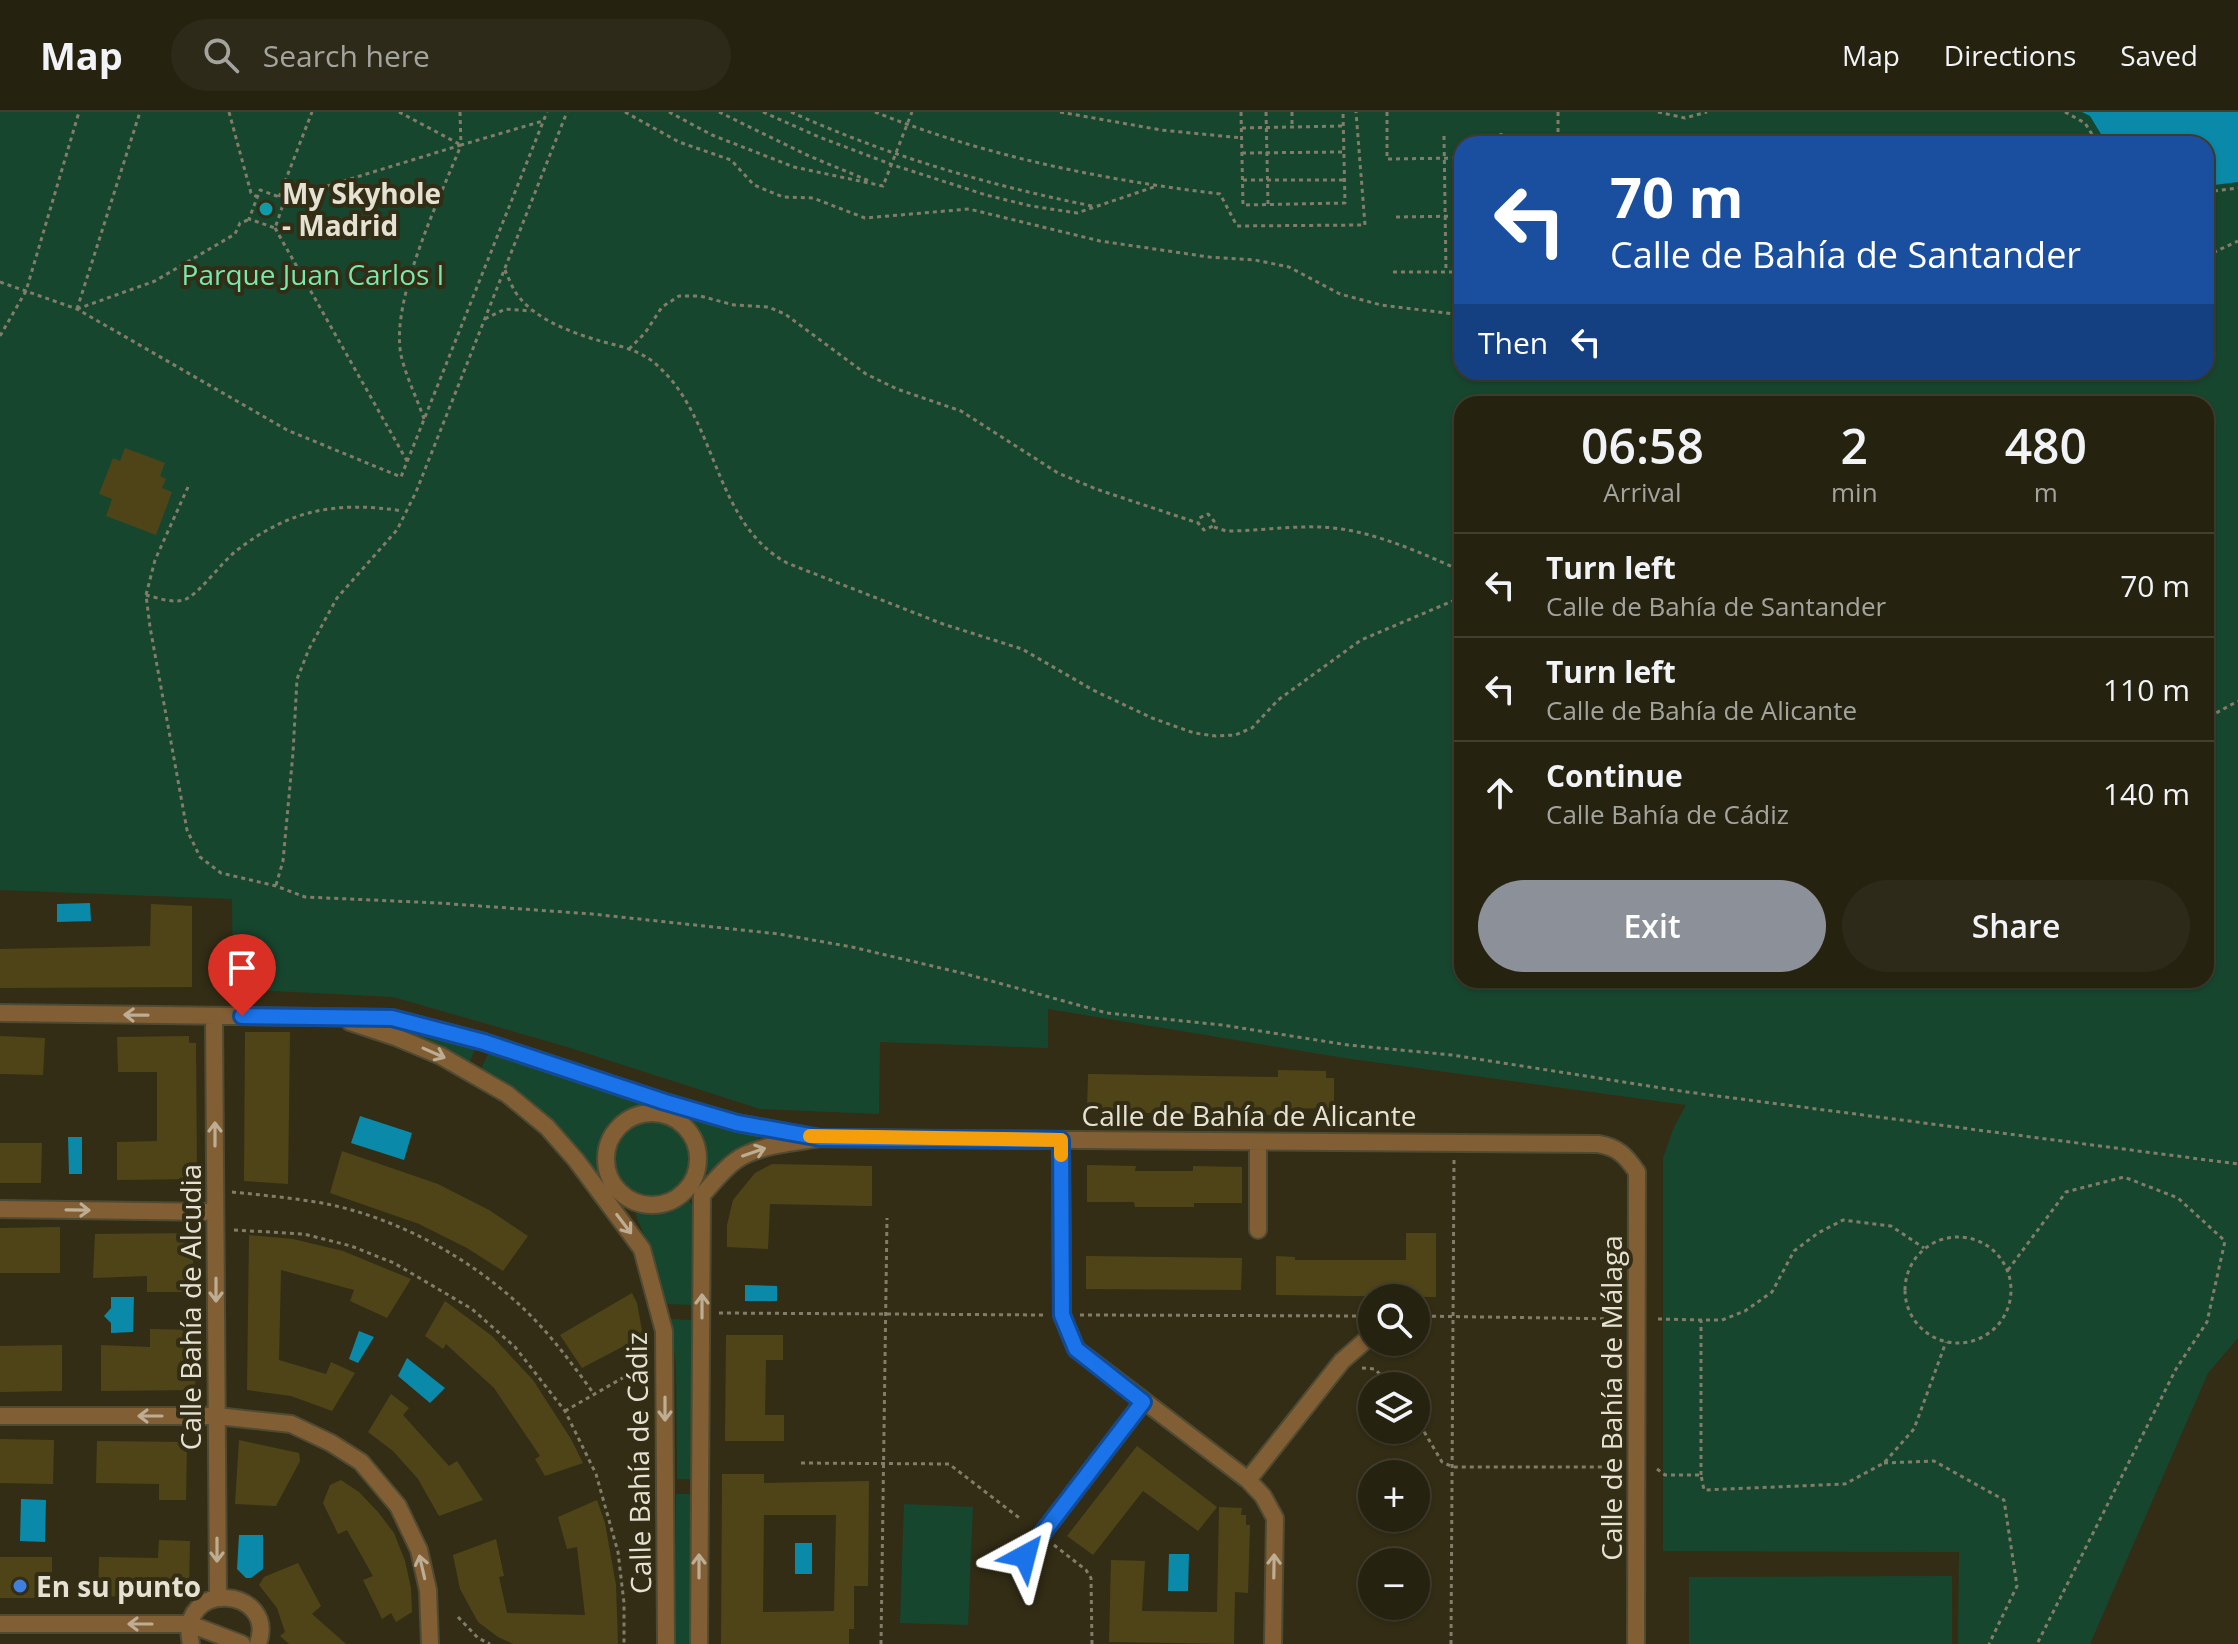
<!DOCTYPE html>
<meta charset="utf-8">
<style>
body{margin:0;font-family:"Open Sans",sans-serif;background:#2e2a19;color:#f1f3f6;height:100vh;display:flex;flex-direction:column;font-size:30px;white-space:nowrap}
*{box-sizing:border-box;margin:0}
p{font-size:26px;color:#a4a49f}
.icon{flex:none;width:44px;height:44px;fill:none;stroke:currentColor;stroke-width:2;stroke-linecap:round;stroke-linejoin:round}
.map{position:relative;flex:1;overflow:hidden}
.sheet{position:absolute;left:1454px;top:284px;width:760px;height:592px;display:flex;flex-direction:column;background:#262210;border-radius:24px;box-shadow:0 2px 6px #0004,0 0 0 2px #423f30}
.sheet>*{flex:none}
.guide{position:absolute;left:1454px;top:24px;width:760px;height:244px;border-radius:24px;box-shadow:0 2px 6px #0004,0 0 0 2px #423f30;background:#1a4fa0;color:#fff;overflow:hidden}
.tools{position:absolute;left:1358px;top:1172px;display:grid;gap:16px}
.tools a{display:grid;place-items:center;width:72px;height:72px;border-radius:50%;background:#262210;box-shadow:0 2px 6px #0004,0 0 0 2px #423f30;font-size:40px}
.pin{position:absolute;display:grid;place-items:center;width:68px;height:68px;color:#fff;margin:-82px -34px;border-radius:50% 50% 50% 0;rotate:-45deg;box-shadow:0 0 8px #0007}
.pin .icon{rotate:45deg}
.me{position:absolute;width:88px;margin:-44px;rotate:38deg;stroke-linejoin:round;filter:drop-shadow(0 0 6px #0008)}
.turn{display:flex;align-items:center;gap:28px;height:168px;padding:0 24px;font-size:36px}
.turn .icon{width:104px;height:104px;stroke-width:2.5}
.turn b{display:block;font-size:56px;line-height:68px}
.then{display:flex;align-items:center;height:76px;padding:0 24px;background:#0003;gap:16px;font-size:30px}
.eta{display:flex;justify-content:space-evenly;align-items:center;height:136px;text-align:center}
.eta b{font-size:48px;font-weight:600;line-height:56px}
.button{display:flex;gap:16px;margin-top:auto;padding:16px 24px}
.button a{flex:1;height:92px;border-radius:48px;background:#8c9099;color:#fff;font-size:32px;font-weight:600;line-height:92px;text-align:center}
.button a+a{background:#2e2a19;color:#f1f3f6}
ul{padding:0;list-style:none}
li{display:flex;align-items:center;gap:24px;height:104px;padding:0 24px;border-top:2px solid #423f30}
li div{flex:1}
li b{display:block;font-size:30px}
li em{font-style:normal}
header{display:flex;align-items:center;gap:48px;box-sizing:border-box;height:112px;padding:0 40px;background:#262210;border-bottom:2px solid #423f30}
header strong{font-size:38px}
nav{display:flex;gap:44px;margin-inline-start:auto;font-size:28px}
.search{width:560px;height:72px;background:#2e2a19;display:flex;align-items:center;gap:20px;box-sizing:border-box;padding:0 28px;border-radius:44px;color:#a4a49f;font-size:30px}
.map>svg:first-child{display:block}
.green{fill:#17462f;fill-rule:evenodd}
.water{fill:#0a89a8}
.building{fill:#4f4418;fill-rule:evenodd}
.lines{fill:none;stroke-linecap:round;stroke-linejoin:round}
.street-casing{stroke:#4f4a33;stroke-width:20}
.path{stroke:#827d69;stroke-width:3;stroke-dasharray:4 4;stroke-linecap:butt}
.street{stroke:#815e33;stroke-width:16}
.oneway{stroke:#bdad93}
.route-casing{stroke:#114b97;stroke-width:20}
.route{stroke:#1a73e8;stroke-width:14}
.slow{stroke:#f59e0b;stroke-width:14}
.culture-dot{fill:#0f9aa8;stroke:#332d15;stroke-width:3}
.shop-dot{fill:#3f7fe0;stroke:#332d15;stroke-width:3}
.labels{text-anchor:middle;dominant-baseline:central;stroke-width:8;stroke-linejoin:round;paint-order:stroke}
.poi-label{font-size:28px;font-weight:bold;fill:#e5e2d3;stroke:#332d15;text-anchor:start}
.park-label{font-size:28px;fill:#76e9ae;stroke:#332d15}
.street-label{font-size:28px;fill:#e5e2d3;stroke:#332d15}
</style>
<header>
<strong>Map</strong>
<div class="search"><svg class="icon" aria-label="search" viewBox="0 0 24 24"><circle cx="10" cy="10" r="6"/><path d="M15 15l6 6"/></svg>Search here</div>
<nav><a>Map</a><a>Directions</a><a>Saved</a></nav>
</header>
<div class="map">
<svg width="2238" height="1532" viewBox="0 0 2238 1532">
<rect width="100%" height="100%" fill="#332d15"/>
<path class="green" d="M0,0H2238V1226L2208,1261L2090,1532H1958L1959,1440L1663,1439V1046L1674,1015L1686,993L1344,946L1048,897V936L880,930L879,1002L760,997L564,934L393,885L233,877L232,787L0,778ZM1462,32H2206V260H1462ZM1462,292H2206V868H1462Z
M395,914L477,932L469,952L393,917Z
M491,936L647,990L648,993L646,996C614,1002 598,1027 600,1058L596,1061L583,1045L480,959Z
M694,1007L759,1020V1029C744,1036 719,1061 704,1061L702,1037L691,1012Z
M611 1048a40 40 0 1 1 80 0a40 40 0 1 1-80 0Z
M686,1086L692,1092V1193L666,1192L658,1157L635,1101L641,1097L666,1096Z
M671,1207L691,1208V1367H677L676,1256Z
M676,1382H691L690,1532H675Z
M904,1392L973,1395L968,1513L900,1511Z
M1952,1464V1532H1689V1465Z"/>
<path class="water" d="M2082,0H2238V70L2206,74V32H2107L2090,4Z
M90,791L91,809L57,810V792Z
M360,1004L412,1021L404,1048L351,1031Z
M68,1025H82V1062H69Z
M745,1173L777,1174V1189H745Z
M111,1185H134L133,1220L111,1221V1211L104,1204L111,1196Z
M359,1219L374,1225L358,1251L349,1247Z
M407,1246L445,1276L430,1291L398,1264Z
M21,1387L46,1388L45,1430L20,1429Z
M239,1423H263V1457L251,1466H246L237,1457Z
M795,1431H812V1462H795Z
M1169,1442H1189L1188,1479H1168Z"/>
<path class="building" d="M125,336L165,351L160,364L166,367L162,376L172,380L156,423L106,404L112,387L99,382L113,346L120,349Z
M151,792L192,794V875L0,876V837L150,834Z
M245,920H290L288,1072L244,1069Z
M0,924L45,926L43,963L0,962Z
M189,924V931H196L197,1067L117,1068V1030L157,1029V960H118L117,925Z
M1278,958L1326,959V966H1334V996L1277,997V1003L1087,1000L1088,962L1278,965Z
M0,1031H42L41,1071H0Z
M342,1039L438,1072L489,1098L528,1124L503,1159L467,1136L419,1112L330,1081Z
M772,1052L872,1054V1094L770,1092L768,1137L727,1135V1113L733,1088L755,1061Z
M1087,1053L1136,1054L1135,1059H1193V1054L1242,1055V1091H1194V1095H1135L1134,1090H1087Z
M60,1115V1161H0V1116Z
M194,1121L192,1180H147V1164L93,1166L95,1122Z
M1406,1121H1436V1185L1276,1183V1144L1295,1145V1148H1406Z
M249,1123L293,1127L343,1139L411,1167L387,1206L350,1189L354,1178L281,1158L279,1248L326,1262L331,1250L355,1261L332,1299L291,1284L247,1278Z
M1086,1144L1242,1146L1241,1178L1086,1177Z
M632,1181L637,1191L643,1224L582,1256L560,1223Z
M445,1189L492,1224L533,1268L571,1327L583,1351L545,1364L535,1347L540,1344L494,1276L446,1232L443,1237L425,1224Z
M150,1217L197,1218L195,1278L101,1279V1233L150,1235Z
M726,1223H783V1248H766L765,1303H784V1329H725Z
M62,1233V1279L0,1280V1234Z
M391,1282L409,1296L403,1303L449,1354L457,1349L483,1388L439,1404L418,1367L393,1339L368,1320Z
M0,1327L54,1328L53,1372L0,1371Z
M239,1328L299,1341L300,1349L276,1394L235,1392Z
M97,1329L187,1330L186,1388H159V1372L96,1371Z
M1137,1334L1217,1395L1198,1419L1143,1379L1093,1443L1067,1424Z
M722,1362H764V1371L869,1369L868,1474H854V1517H849V1532H721ZM764,1403H836L834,1499L763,1500Z
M341,1368L359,1380L378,1400L394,1421L405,1449L411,1476L412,1500L396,1510L391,1501L382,1507L363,1468L373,1464L347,1418L338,1422L323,1391L330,1373Z
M597,1388L605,1411L616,1473L618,1532H513L498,1525L478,1510L460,1477L453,1443L496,1427L504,1464L499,1465L507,1501L585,1503L577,1435L567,1437L558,1405Z
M1219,1395L1242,1396L1241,1403H1246V1413H1250L1248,1481L1235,1480L1234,1532L1109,1530L1111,1448L1145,1449L1142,1499L1217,1500Z
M159,1428L190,1429L189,1477L176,1486L98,1484L99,1445L158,1446Z
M0,1445H52V1486H0Z
M298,1451L321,1494L312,1502L346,1532H289L280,1524L285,1520L277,1496L259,1473L264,1465Z"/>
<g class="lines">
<defs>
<path id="street" d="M0,901L392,906L484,930L665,990L737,1011L808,1024
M214,904L218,1485
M350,910L398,926L441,944L507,982L547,1015L576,1048L642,1137L664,1219L666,1532
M606 1047a46 46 0 1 1 92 0a46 46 0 1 1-92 0Z
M1061,1028L1062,1203L1076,1237L1248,1368L1263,1384L1275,1406L1273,1532
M1258,1030V1118
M702,1083C714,1070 728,1051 745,1043C768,1032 796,1030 821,1026L1598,1032C1618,1035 1626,1044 1637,1060L1636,1532
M0,1097L215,1100
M0,1304H217L291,1312L331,1331L361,1350L398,1394L419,1438L428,1478L430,1532
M1248,1368L1342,1249L1366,1228
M1025,1444L1143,1290
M0,1512H190L242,1532
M191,1532C176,1466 278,1475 258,1532
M699,1532L702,1083"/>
</defs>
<use href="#street" class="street-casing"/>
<path class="path" d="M229,0L251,81L257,85
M399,0L461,33
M460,0L461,33
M625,0L679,30L731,48L754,73L783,85L813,86L865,106L969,97L1100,129L1209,145L1255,148L1289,155L1340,182L1381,193L1462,203
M669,0L712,23L794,55L883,74L912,0
M719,0L809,44L872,70
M763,0L819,25L893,53L986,83L1031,94L1077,101L1154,75
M791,0C888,44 988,73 1092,94
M875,0C985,44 1103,68 1220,82L1237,114L1365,113L1356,0
M1060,0L1161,18L1242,26
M1241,0L1243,93L1345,91L1343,0
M1266,0L1268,92
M1292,0V15
M1387,0V47L1462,46
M1558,0V32
M1658,0L1685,6L1707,0
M2065,0L2085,11L2098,32
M1242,16L1342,14
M1501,21V32
M1444,24L1446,160
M1242,41L1342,40
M1243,68H1343
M2206,80L2238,76
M279,85L312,0
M285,87L275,116L249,107L260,78L285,87L461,33
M1396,105L1462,104
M275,116L407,349
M2206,144L2238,129
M505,158C509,167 513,178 519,185C538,209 575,222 604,230C624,235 644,240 659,255C718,309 713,410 787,451L943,512L1022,537L1093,578L1152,606L1194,621L1216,624L1235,623L1252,616L1278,588L1361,528L1462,485
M1393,160H1462
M0,170L77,197L287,318L401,365L547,0
M77,197L140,0
M77,197L155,169L235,122L240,111L248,108
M485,207L505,197L531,199
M0,224L26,179L79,0
M629,237L645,221L662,195L679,184H700L734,193L768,195L785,202L866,262L897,277L961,299L1058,361L1096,377L1198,411L1204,418L1213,414L1214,409L1208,402L1199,406L1198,411
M424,307C417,286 406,265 401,243C390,188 440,86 461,33L543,9
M188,375L155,448L146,483L150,515L187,718L200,745L221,761L276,774L305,785L438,791L592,802L779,822L852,835L966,862L1107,901L1222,913L1348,933L1452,943L1687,980L2238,1052
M1214,415L1226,419C1257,419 1288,414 1319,415C1367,416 1419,440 1462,459
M146,483C158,486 176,493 188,486C202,478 221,451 236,439C290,397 337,389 403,399
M2206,613L2216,601L2238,589
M276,773L283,749L293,641L297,567L309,537L337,486L397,418L416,380L567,0
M232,1080C262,1083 292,1086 322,1091C396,1105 471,1146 525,1198C551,1223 573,1253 594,1282
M234,1118L304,1122L351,1134L394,1151L472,1197L515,1235L565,1299L596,1362L618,1440L624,1491V1532
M1905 1178a53 53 0 1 1 106 0a53 53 0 1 1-106 0Z
M2008,1158L2066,1080L2124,1065L2178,1086L2225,1129L2207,1210L2176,1257L2037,1532
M719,1201L1047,1203
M1080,1203L1372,1204
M1416,1204L1620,1207
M1658,1207L1701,1208
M1362,1256L1375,1257L1391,1274
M565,1299L647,1252
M1416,1306L1442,1350L1453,1355H1612
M801,1351L949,1352L1022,1408
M1884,1351L1934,1349L2004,1388L2017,1474L1989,1532
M1657,1357L1665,1363H1701L1704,1378L1845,1372L1884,1351L1914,1317L1946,1230
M1701,1363V1208H1722L1745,1199L1772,1180L1794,1139L1818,1121L1843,1108L1891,1114L1924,1136
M1054,1433L1086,1458L1091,1466L1092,1532
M458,1505L478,1526L490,1532
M881,1532L887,1106
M1451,1532L1454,1048"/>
<use href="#street" class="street"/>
</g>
<defs><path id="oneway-shaft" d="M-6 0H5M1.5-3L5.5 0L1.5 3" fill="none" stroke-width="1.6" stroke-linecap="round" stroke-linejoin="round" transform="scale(2)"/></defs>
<g class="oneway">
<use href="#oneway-shaft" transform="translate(136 903) rotate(-179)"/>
<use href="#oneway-shaft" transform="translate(434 941) rotate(24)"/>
<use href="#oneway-shaft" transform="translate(215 1022) rotate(-90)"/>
<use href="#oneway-shaft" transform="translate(754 1040) rotate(-19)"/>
<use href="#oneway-shaft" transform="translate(78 1098) rotate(1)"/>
<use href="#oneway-shaft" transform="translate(624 1112) rotate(53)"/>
<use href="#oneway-shaft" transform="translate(216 1178) rotate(90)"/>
<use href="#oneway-shaft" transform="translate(702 1194) rotate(-90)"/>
<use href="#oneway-shaft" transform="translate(665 1297) rotate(90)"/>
<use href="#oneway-shaft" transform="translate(150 1304) rotate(-180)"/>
<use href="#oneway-shaft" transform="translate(217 1438) rotate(90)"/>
<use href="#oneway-shaft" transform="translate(699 1454) rotate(-90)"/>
<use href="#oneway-shaft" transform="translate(1274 1454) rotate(-89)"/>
<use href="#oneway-shaft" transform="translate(422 1455) rotate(-103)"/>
<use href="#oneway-shaft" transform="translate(140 1512) rotate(180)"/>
</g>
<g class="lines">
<defs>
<path id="route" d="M242,904L392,906L484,930L665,990L737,1011L821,1026L1061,1028L1062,1203L1076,1237L1143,1290L1025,1444"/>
</defs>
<use href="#route" class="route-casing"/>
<use href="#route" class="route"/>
<path class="slow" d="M810,1024L1061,1028V1043"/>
</g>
<circle class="culture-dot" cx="266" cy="97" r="8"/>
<circle class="shop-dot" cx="20" cy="1474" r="8"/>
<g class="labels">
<g class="poi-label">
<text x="282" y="81">My Skyhole<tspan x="282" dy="32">- Madrid</tspan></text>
<text x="36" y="1474">En su punto</text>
</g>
<g class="park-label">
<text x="313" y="162">Parque Juan Carlos I</text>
</g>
<g class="street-label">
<text x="1249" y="1003">Calle de Bahía de Alicante</text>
<text transform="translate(190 1195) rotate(-90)">Calle Bahía de Alcudia</text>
<text transform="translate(1611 1286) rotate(-90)">Calle de Bahía de Málaga</text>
<text transform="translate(638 1351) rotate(-91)">Calle Bahía de Cádiz</text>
</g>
</g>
</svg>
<div class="tools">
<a><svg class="icon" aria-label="search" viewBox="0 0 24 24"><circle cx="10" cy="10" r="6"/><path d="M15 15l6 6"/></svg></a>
<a><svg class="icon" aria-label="layers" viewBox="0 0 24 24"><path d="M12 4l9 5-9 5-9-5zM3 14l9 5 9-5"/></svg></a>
<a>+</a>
<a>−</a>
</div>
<div class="pin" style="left:242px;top:904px;background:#d93025"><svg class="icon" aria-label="arrive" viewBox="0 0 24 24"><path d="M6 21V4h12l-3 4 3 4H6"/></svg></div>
<svg class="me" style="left:1025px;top:1444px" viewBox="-20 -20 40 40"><path d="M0-17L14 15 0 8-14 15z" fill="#1a73e8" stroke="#fff" stroke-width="4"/></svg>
<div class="guide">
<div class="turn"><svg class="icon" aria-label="left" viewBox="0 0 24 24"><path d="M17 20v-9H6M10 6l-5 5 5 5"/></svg><div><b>70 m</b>Calle de Bahía de Santander</div></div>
<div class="then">Then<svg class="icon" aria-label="left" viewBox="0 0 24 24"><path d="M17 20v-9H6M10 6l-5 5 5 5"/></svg></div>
</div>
<section class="sheet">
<div class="eta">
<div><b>06:58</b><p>Arrival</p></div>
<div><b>2</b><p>min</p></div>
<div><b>480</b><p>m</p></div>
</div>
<ul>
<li><svg class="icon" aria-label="left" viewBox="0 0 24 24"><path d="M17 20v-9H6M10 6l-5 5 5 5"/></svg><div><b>Turn left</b><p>Calle de Bahía de Santander</p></div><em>70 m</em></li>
<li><svg class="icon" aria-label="left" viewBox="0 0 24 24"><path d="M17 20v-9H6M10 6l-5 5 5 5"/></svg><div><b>Turn left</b><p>Calle de Bahía de Alicante</p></div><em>110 m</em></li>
<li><svg class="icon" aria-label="ahead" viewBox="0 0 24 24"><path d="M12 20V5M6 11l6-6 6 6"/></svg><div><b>Continue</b><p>Calle Bahía de Cádiz</p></div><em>140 m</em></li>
</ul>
<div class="button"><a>Exit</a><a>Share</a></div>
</section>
</div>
